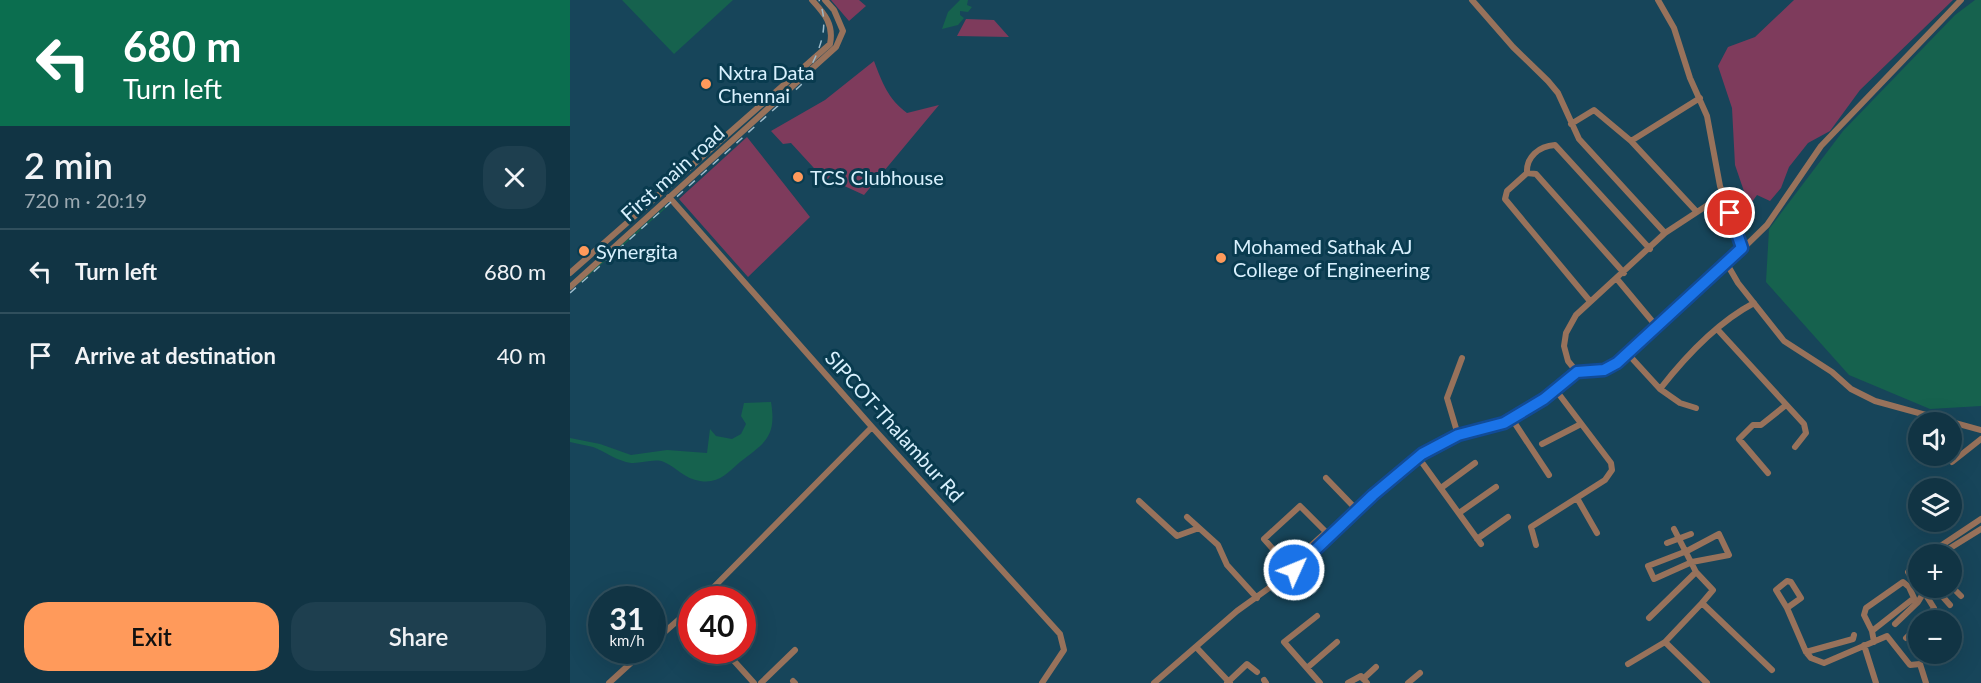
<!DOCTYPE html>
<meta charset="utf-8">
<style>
body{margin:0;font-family:Lato,sans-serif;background:#1e3f4f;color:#f1f3f6;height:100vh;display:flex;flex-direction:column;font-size:22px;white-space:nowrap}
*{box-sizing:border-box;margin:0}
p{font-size:20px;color:#9caab2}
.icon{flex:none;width:33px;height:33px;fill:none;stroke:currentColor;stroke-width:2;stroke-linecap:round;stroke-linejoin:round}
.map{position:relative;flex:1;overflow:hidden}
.drawer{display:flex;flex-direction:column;background:#113444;width:570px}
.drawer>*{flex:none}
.banner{background:#0b6e4f;color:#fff;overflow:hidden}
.fabs{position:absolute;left:1338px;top:412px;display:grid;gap:12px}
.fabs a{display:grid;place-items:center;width:54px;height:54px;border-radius:50%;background:#113444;box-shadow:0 6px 24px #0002,0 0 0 2px #304f5d;font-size:30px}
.speed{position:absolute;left:18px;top:586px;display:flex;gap:12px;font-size:30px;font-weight:700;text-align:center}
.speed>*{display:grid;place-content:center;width:78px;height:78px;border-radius:50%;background:#113444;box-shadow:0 6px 24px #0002,0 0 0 2px #304f5d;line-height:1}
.speed small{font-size:15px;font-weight:400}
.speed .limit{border:9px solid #d22;background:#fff;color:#111}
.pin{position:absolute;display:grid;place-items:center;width:51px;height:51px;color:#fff;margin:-26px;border:3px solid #fff;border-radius:50%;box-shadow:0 2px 6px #0007}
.me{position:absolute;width:66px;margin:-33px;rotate:46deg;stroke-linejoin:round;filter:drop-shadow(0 0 4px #0008)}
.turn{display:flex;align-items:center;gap:21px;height:126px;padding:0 24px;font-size:27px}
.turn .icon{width:78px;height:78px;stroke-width:2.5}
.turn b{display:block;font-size:42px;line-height:51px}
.round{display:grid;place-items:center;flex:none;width:63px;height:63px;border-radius:24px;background:#1e3f4f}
.headline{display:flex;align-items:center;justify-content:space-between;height:102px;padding:0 24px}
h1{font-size:36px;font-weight:600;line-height:45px}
.action{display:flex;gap:12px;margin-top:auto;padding:12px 24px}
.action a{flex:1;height:69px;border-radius:24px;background:#ff9a5b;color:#111;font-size:24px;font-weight:600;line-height:69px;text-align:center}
.action a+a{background:#1e3f4f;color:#f1f3f6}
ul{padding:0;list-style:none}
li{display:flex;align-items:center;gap:18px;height:84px;padding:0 24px;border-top:2px solid #304f5d}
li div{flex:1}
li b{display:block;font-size:22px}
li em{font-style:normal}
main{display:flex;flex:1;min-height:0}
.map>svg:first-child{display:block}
.green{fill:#7e3b5c}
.water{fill:#16624e}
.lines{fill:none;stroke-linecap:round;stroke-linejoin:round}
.stream{stroke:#16624e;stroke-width:1.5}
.minor{stroke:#98725b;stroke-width:6}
.rail{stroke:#9cbbcb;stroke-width:1.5;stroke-dasharray:8 8;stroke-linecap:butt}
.route-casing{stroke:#114b97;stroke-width:15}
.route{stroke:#1a73e8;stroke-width:10}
.poi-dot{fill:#ff9a5b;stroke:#093b4f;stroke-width:2}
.labels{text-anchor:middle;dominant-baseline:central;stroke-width:6;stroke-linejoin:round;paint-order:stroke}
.poi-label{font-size:20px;fill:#d8f0fd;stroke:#093b4f;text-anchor:start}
.street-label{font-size:20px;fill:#d8f0fd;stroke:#093b4f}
</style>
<main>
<section class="drawer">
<div class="banner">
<div class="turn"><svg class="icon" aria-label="left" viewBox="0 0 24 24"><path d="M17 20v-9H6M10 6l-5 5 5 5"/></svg><div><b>680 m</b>Turn left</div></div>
</div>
<div class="headline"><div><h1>2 min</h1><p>720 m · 20:19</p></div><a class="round"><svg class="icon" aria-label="close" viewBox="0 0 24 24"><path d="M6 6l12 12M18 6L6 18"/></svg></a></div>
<ul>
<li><svg class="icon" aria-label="left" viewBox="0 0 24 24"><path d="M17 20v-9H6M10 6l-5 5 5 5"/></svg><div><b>Turn left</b></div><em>680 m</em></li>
<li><svg class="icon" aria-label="arrive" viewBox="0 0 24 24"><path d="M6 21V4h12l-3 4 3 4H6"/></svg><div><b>Arrive at destination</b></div><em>40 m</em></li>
</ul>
<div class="action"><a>Exit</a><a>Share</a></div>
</section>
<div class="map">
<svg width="1411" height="683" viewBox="0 0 1411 683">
<rect width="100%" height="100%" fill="#17455a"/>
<path class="green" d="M261,0H289L296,6L279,21Z
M1224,0H1383L1290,90L1260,131L1238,143L1219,167L1211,188L1200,201L1187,195L1179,206L1165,165L1162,108L1148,66L1158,47L1185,37Z
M396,19L424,20L439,37L387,36Z
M304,61C312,82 318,99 337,113L369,105L294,195L270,184L271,178L263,172L258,179H254L221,143L213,144L201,131L255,100Z
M177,137L240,217L178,277L109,199Z"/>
<path class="water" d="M52,0H163L104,54Z
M390,0H398L397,5L402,7L398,12L390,11V15L394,18L388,25L372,29L378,12Z
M1405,0H1411V406L1360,409L1279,375L1196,282L1199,229L1273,131L1385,15Z
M201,402C207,438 194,443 170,462C157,473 149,484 130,481C115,479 106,467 94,462C84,458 71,464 61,463C47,461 36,452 23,447C16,445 7,444 0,442V438L30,444L61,455L97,450L137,453L140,429L146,436L162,439L171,434L176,424L171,416L174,403Z"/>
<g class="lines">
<path class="stream" d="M10,282L97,206"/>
<path class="minor" d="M902,0L943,47L978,81L988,93L1009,139L1095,233
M1088,0L1104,28L1120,78L1137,116L1150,186L1172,248
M1001,124L1024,110L1061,141L1130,98
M1061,141L1126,211
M957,173C956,157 969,146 985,145L1080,249
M99,197L302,427L490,634L494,650L472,683
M1157,264L1197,225L1251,146L1391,0
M0,273L260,44C264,25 255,14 242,0
M1047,279L1087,327
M0,287L266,47L273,31L264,10L255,0
M1019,300L935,199L937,191L957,173L966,174L1054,273
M1148,330L1234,424L1236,433L1225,447
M1058,354L1090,389C1115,357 1148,322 1184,303
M1007,372L998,361L994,346L996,333L1006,315L1095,233L1153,195
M1090,389L1110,403L1126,408
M942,419L979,475
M888,435L877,398L892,358
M972,444L1011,424
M848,457L911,544
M1382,462L1411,439
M1198,473L1169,439L1183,425H1191L1216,405
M756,478L787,510
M871,488L905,463
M1007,498L1027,533
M569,501L607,536L629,528
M889,513L926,487
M617,517L648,545L657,565L687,598
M1104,529L1126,572
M754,534L756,532L730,506L694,539L718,566L754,534L756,539
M1149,534L1159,555L1122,562L1084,579L1078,566L1117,551Z
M907,539L938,517
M1097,543L1121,534
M966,545L961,527L1035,480L1042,470L1041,463L985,389
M1357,555L1411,519
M1369,555L1411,529
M1348,561L1338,572L1348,587
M1382,587L1391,596
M1365,588L1380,605
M131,600L302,427
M1217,608L1231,598L1221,582L1217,581L1206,590L1217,608L1236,652L1241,658L1254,663L1317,636L1340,665L1350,664L1356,683
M747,616L714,642L750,683
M1079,618L1126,572L1143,590L1132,603
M1325,624L1348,602L1354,592L1364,608L1355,621
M1302,631L1294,615L1296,608L1333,582L1339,587L1344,598L1302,631L1304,642
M1336,638L1348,626
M1095,642L1137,683
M82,643L122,608
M1294,645L1306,683
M626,647L660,683
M155,651L184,683
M1236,652L1283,639L1284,635
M1058,664L1095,642L1132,603L1202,670
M737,668L767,642
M793,679L806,667
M694,680L696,683
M223,681L225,683
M39,683L74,651
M191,683L225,650
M584,683L667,611L724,570L803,494L852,454L888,435L934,423L973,399L1007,372L1041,368L1072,342L1138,276L1157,264L1168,283L1214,341L1262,372L1281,389L1305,401L1411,430
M657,683L677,664L687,672
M778,683L791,676L797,683
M838,683L850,673"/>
<path class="rail" d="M0,293L231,85C246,57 262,31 249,0"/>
</g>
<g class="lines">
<defs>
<path id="route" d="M724,570L803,495L852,454L888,435L934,423L974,399L1007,372L1034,370L1047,363L1172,248L1160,213"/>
</defs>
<use href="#route" class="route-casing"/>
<use href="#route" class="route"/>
</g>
<g class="poi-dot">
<circle cx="136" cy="84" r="6"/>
<circle cx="228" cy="177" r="6"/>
<circle cx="14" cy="251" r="6"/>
<circle cx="651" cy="258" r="6"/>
</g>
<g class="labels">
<g class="poi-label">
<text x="148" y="72">Nxtra Data<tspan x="148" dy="23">Chennai</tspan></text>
<text x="240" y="177">TCS Clubhouse</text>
<text x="663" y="246">Mohamed Sathak AJ<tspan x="663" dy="23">College of Engineering</tspan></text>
<text x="26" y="251">Synergita</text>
</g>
<g class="street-label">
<text transform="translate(102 173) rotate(-42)">First main road</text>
<text transform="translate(325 426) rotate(48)">SIPCOT-Thalambur Rd</text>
</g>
</g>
</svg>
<div class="fabs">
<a><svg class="icon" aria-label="sound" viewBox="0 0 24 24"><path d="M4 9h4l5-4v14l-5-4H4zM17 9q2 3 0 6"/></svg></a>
<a><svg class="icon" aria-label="layers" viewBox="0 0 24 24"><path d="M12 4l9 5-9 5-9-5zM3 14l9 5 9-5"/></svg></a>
<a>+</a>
<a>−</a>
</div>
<div class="speed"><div>31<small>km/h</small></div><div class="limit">40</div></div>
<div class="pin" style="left:1160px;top:213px;background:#d93025"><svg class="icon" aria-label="arrive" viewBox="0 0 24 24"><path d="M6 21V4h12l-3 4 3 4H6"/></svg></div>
<svg class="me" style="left:724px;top:570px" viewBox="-20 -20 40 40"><circle r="17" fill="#1a73e8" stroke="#fff" stroke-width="3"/><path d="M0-11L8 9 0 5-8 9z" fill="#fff"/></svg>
</div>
</main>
